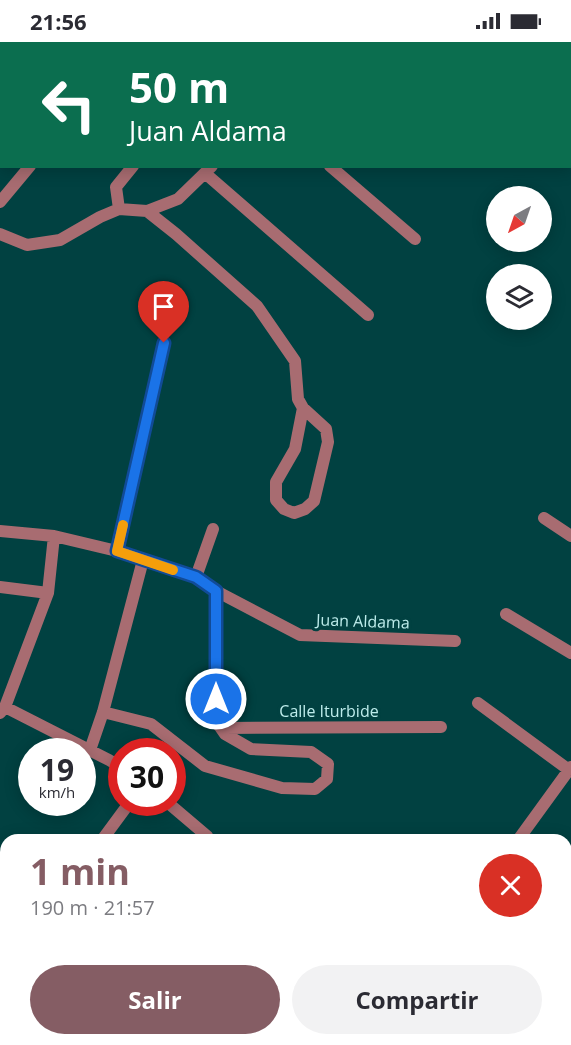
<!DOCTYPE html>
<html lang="es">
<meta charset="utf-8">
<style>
body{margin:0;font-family:"Open Sans",sans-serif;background:#f2f2f3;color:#2b2b33;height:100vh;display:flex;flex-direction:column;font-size:22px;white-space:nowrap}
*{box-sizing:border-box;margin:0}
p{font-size:20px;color:#7c7c81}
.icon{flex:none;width:33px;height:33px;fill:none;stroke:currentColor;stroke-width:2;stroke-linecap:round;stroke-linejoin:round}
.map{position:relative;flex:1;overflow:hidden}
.side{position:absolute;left:0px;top:792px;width:572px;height:212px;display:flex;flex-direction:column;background:#fff;border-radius:18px 18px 0 0;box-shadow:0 3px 15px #0003}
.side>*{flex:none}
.banner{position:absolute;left:0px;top:0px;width:572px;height:126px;box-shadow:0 3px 15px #0003;background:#0b6e4f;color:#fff;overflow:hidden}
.needle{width:39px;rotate:220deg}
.fabs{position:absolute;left:486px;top:144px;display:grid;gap:12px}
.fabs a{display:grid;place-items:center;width:66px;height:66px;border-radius:50%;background:#fff;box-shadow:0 3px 15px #0003;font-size:30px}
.speed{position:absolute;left:18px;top:696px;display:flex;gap:12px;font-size:30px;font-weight:700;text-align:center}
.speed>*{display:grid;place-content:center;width:78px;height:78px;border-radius:50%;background:#fff;box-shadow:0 3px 15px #0003;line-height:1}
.speed small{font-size:15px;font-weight:400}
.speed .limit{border:9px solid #d22;background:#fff;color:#111}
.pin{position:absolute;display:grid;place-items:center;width:51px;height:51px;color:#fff;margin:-62px -26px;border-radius:50% 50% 50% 0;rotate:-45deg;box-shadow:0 0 6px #0007}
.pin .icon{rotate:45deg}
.me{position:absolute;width:66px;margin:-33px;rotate:0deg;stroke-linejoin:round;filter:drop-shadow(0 0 4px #0008)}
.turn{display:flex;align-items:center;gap:21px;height:126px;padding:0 30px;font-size:27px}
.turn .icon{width:78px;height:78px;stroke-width:2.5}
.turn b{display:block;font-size:42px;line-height:51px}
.round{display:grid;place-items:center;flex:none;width:63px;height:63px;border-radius:32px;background:#f2f2f3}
.head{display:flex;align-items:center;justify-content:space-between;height:102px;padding:0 30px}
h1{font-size:36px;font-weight:700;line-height:45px;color:#855d64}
.cta{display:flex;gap:12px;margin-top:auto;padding:12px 30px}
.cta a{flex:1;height:69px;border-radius:36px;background:#855d64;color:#fff;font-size:24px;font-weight:700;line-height:69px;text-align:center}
.cta a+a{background:#f2f2f3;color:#2b2b33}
.status{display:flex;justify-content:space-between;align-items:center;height:42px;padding:0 30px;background:#fff;direction:ltr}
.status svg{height:16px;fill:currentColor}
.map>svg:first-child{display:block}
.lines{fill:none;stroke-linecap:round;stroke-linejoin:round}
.street{stroke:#a86c71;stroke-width:12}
.route-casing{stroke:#114b97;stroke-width:15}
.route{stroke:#1a73e8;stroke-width:10}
.slow{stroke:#f59e0b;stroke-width:10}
.labels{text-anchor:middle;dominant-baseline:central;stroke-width:6;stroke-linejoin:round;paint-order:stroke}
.street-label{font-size:16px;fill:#bdeceb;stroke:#014141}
</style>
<div class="status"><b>21:56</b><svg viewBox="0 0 49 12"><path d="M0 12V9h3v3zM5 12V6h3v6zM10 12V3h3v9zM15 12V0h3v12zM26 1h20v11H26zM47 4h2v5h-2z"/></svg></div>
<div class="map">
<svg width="571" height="1003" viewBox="0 0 571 1003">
<rect width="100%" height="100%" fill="#014141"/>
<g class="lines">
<path class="street" d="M492,0L496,2
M241,2L242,0
M570,26L571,27
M330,124L415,197
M206,132L368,273
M0,160L30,124
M119,167L116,145L133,124
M147,169L176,192L257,264L295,319L298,357L303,366L295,407L276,440V458L284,467L294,471L305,467L314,459L328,400L326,387L303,366
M0,192L27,203L60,198L100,175L119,167L147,169L178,157L212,124
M544,476L571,494
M0,489L54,494L117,509L196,535L216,549L300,593L455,599
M117,509L164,301
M196,535L213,487
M0,545L48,551
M506,572L571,611
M478,661L569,728
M5,665L109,718L122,726
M103,670L151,682L205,724L282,746L315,747L327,737L328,722L311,710L251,707L225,692L216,679V549
M0,671L5,665L48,551L54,494
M219,684L225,686L441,685
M90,708L103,670L143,518
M167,760L207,794L209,798
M102,798L130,760
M518,798L571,725
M0,844L6,848
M0,934L6,926
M0,954L6,959
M566,978L571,980
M288,998L297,1003
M75,1003L79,998
M222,1003L225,998
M369,1003L373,998
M518,1003L520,1001"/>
</g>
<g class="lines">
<defs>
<path id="route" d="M164,301L117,509L196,535L216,549V657"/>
</defs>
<use href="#route" class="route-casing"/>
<use href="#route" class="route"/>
<path class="slow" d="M123,483L117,509L173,528"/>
</g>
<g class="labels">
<g class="street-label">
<text transform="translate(363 579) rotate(2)">Juan Aldama</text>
<text x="329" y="669">Calle Iturbide</text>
</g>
</g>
</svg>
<div class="fabs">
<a><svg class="needle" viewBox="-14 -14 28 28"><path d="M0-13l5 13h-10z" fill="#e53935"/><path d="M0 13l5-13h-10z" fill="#7c7c81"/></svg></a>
<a><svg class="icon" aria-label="layers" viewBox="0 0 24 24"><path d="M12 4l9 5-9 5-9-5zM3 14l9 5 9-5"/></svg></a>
</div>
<div class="speed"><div>19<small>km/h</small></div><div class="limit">30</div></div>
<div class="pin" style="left:164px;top:301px;background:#d93025"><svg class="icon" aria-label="arrive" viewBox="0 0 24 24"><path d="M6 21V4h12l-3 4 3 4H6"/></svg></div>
<svg class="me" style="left:216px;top:657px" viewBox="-20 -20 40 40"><circle r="17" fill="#1a73e8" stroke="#fff" stroke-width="3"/><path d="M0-11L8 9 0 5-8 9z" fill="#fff"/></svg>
<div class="banner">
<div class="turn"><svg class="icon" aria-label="left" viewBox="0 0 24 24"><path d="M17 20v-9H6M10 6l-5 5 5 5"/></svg><div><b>50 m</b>Juan Aldama</div></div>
</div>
<section class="side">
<div class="head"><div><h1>1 min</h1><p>190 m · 21:57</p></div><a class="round" style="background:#d93025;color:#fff"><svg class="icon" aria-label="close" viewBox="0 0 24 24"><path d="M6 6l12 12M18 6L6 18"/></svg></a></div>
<div class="cta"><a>Salir</a><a>Compartir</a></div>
</section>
</div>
